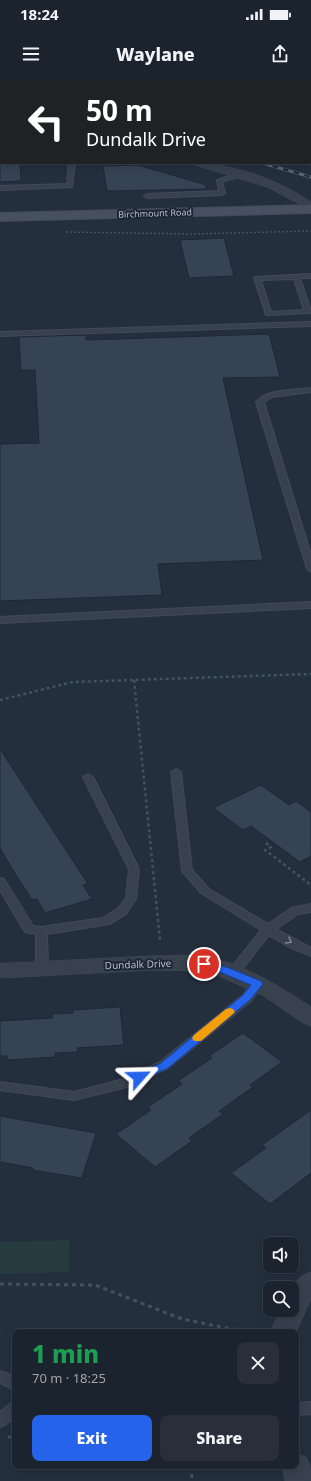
<!DOCTYPE html>
<meta charset="utf-8">
<style>
body{margin:0;font-family:"Noto Sans",sans-serif;background:#282f3a;color:#f1f3f6;height:100vh;display:flex;flex-direction:column;font-size:15px;white-space:nowrap}
*{box-sizing:border-box;margin:0}
p{font-size:13px;color:#a0a4aa}
.icon{flex:none;width:22px;height:22px;fill:none;stroke:currentColor;stroke-width:2;stroke-linecap:round;stroke-linejoin:round}
.map{position:relative;flex:1;overflow:hidden}
.side{position:absolute;left:12px;top:1249px;width:287px;height:140px;display:flex;flex-direction:column;background:#1b232e;border-radius:8px;box-shadow:0 2px 10px #0003,0 0 0 1px #39404a}
.side>*{flex:none}
.top-card{position:absolute;left:0px;top:0px;width:311px;height:84px;box-shadow:0 2px 10px #0003,0 0 0 1px #39404a;background:#202124;color:#fff;overflow:hidden}
.tools{position:absolute;left:263px;top:1157px;display:grid;gap:8px}
.tools a{display:grid;place-items:center;width:36px;height:36px;border-radius:8px;background:#1b232e;box-shadow:0 2px 10px #0003,0 0 0 1px #39404a;font-size:20px}
.pin{position:absolute;display:grid;place-items:center;width:34px;height:34px;color:#fff;margin:-17px;border:2px solid #fff;border-radius:50%;box-shadow:0 1px 4px #0007}
.me{position:absolute;width:44px;margin:-22px;rotate:65deg;stroke-linejoin:round;filter:drop-shadow(0 0 3px #0008)}
.turn{display:flex;align-items:center;gap:14px;height:84px;padding:0 20px;font-size:18px}
.turn .icon{width:52px;height:52px;stroke-width:2.5}
.turn b{display:block;font-size:28px;line-height:34px}
.round{display:grid;place-items:center;flex:none;width:42px;height:42px;border-radius:8px;background:#282f3a}
.overview{display:flex;align-items:center;justify-content:space-between;height:68px;padding:0 20px}
h1{font-size:24px;font-weight:800;line-height:30px;color:#1e9e55}
.cta{display:flex;gap:8px;margin-top:auto;padding:8px 20px}
.cta a{flex:1;height:46px;border-radius:8px;background:#2563eb;color:#fff;font-size:16px;font-weight:800;line-height:46px;text-align:center}
.cta a+a{background:#282f3a;color:#f1f3f6}
.status{display:flex;justify-content:space-between;align-items:center;height:28px;padding:0 20px;background:#1b232e;direction:ltr}
.status svg{height:11px;fill:currentColor}
header{display:flex;justify-content:space-between;align-items:center;height:52px;padding:0 20px;background:#1b232e;font-size:18px;font-weight:800}
.map>svg:first-child{display:block}
.green{fill:#263c3f}
.building{fill:#364354;stroke:#1f2835}
.lines{fill:none;stroke-linecap:round;stroke-linejoin:round}
.service-casing{stroke:#414a57;stroke-width:2}
.minor-casing{stroke:#414a57;stroke-width:1}
.secondary-casing{stroke:#414a57;stroke-width:2}
.path-far2{stroke:#3f5557;stroke-width:1.5;stroke-dasharray:2 2;stroke-linecap:butt}
.path-far1{stroke:#3f5557;stroke-width:2.5;stroke-dasharray:3 3;stroke-linecap:butt}
.path{stroke:#3f5557;stroke-width:3;stroke-dasharray:4 4;stroke-linecap:butt}
.service{fill:#38414e;fill-rule:evenodd}
.minor{fill:#38414e;fill-rule:evenodd}
.secondary{fill:#465061;fill-rule:evenodd}
.rail-casing{stroke:#5a6575;stroke-width:3}
.rail{stroke:#1d2633;stroke-width:2;stroke-dasharray:5.5;stroke-linecap:butt}
.oneway{stroke:#7c8592}
.route{fill:#2563eb;stroke:#184099}
.slow{fill:#f59e0b}
.labels{text-anchor:middle;dominant-baseline:central;stroke-width:4;stroke-linejoin:round;paint-order:stroke}
.far-street-label{font-size:9px;fill:#b4bcc9;stroke:#1d2633}
.street-label{font-size:10px;fill:#b4bcc9;stroke:#1d2633}
</style>
<div class="status"><b>18:24</b><svg viewBox="0 0 49 12"><path d="M0 12V9h3v3zM5 12V6h3v6zM10 12V3h3v9zM15 12V0h3v12zM26 1h20v11H26zM47 4h2v5h-2z"/></svg></div>
<header><svg class="icon" aria-label="menu" viewBox="0 0 24 24"><path d="M4 6h16M4 12h16M4 18h16"/></svg>Waylane<svg class="icon" aria-label="share" viewBox="0 0 24 24"><path d="M12 15V3M7 8l5-5 5 5M5 13v7h14v-7"/></svg></header>
<div class="map">
<svg width="311" height="1401" viewBox="0 0 311 1401">
<rect width="100%" height="100%" fill="#242f3e"/>
<path class="green" d="M69,1160V1192L0,1194V1162Z"/>
<path class="building" d="M0,83H20L21,101L0,102Z
M138,85L206,105V109L107,111L103,86Z
M224,158L234,196L189,198L180,160Z
M269,254L280,297L223,298L263,480L158,484L162,515L0,521V364L39,363L35,290H21L19,257L86,255V260Z
M0,669L88,804L83,805L92,819L45,833L37,819L32,820L11,787L0,768Z
M261,705L289,725L296,721L311,732V776L300,782L251,746L243,750L213,728Z
M120,927L124,965L77,968L78,972L55,973V977L7,980V976H0V941L52,938V934L73,933V930Z
M243,953L282,982L250,1005L253,1007L219,1031L223,1034L189,1058L192,1061L155,1087L116,1054L151,1030L148,1027L182,1004L178,1001L212,978L209,976Z
M311,1030V1093L270,1124L231,1093L266,1068L262,1065Z
M0,1036L96,1053L82,1098L32,1090L33,1088L0,1082Z"/>
<g class="lines">
<defs>
<path id="service" d="M18,0H27L28,1H19Z
M310,40H311V44H310Z
M0,67H1V71H0Z
M310,74L311,75V79L310,78Z
M69,83H75L72,107L0,110V106L67,104Z
M239,93L242,95L241,96L222,102L225,113L222,115L147,118L144,116L147,114L219,111L217,100Z
M311,194V198H300L311,231L310,233L266,235L254,198L255,197ZM294,199L304,230L271,232L261,200Z
M311,242V246L0,256V252Z
M311,308V312L272,317L264,322L311,475V492L307,489L256,322C266,309 295,310 311,308Z
M311,522V528L0,543V537Z
M176,689L181,692L192,790L209,809L268,844L291,828L311,824V832L298,834L276,849L311,868V876L289,867L269,855L237,896H229L227,893L229,890L261,850L201,813L182,791L171,692Z
M88,694L93,697L139,789L136,819L126,834L110,844L47,854L48,889L46,892H38L36,889V854L25,852L0,810V798L4,799L33,846L41,847L103,838L118,828L126,819L129,789L83,697Z
M257,900L261,901L263,904L251,921L168,988L131,1006L74,1020L0,1010V1002L74,1012L124,999L160,982L243,915L253,901Z
M0,1291L15,1296V1310L0,1303Z
M15,1322V1337L5,1345L0,1347V1332L10,1324Z
M311,1322V1334L296,1335V1323Z"/>
<path id="minor" d="M0,55H1V61H0Z
M193,83C232,83 279,100 311,122V130L267,107L195,85Z
M152,876C169,876 187,874 204,877C241,882 281,907 311,927V946L303,943L264,916L217,895L204,891L152,890L0,898V884Z
M311,1192V1219L296,1252H270L280,1230H292V1208H291C296,1200 302,1195 311,1192Z
M296,1374L306,1377L310,1386L311,1401H285L282,1386H296Z"/>
<path id="secondary" d="M311,125V133L0,141V133Z"/>
</defs>
<use href="#service" class="service-casing"/>
<use href="#minor" class="minor-casing"/>
<use href="#secondary" class="secondary-casing"/>
<path class="path-far2" d="M66,152L193,154L311,151"/>
<path class="path-far1" d="M134,600L160,860
M0,620L73,602L311,594
M266,763L271,767L265,770L311,805"/>
<path class="path" d="M0,1204L95,1205L182,1239L232,1249L260,1250
M8,1357H15
M191,1386L192,1401"/>
<use href="#service" class="service"/>
<use href="#minor" class="minor"/>
<use href="#secondary" class="secondary"/>
<defs>
<path id="rail" d="M262,83L311,97"/>
</defs>
<use href="#rail" class="rail-casing"/>
<use href="#rail" class="rail"/>
</g>
<defs><path id="oneway-chevron" d="M-2-3.5L2.5 0L-2 3.5" fill="none" stroke-width="1.6" stroke-linecap="round" stroke-linejoin="round"/></defs>
<use class="oneway" href="#oneway-chevron" transform="translate(289 861) rotate(30)"/>
<path class="route" d="M204,881L229,888L261,901L263,904L250,920L168,988L143,1000H136L134,997L136,994L161,983L243,915L251,905L222,893L201,886L199,884Z"/>
<path class="slow" d="M230,928L233,929L235,932L233,934L201,961H194L192,958L194,955L226,929Z"/>
<g class="labels">
<g class="far-street-label">
<text transform="translate(155 133) rotate(-2)">Birchmount Road</text>
</g>
<g class="street-label">
<text transform="translate(138 884) rotate(-2)">Dundalk Drive</text>
</g>
</g>
</svg>
<div class="tools">
<a><svg class="icon" aria-label="sound" viewBox="0 0 24 24"><path d="M4 9h4l5-4v14l-5-4H4zM17 9q2 3 0 6"/></svg></a>
<a><svg class="icon" aria-label="search" viewBox="0 0 24 24"><circle cx="10" cy="10" r="6"/><path d="M15 15l6 6"/></svg></a>
</div>
<div class="pin" style="left:204px;top:884px;background:#d93025"><svg class="icon" aria-label="arrive" viewBox="0 0 24 24"><path d="M6 21V4h12l-3 4 3 4H6"/></svg></div>
<svg class="me" style="left:139px;top:997px" viewBox="-20 -20 40 40"><path d="M0-17L14 15 0 8-14 15z" fill="#2563eb" stroke="#fff" stroke-width="4"/></svg>
<div class="top-card">
<div class="turn"><svg class="icon" aria-label="left" viewBox="0 0 24 24"><path d="M17 20v-9H6M10 6l-5 5 5 5"/></svg><div><b>50 m</b>Dundalk Drive</div></div>
</div>
<section class="side">
<div class="overview"><div><h1>1 min</h1><p>70 m · 18:25</p></div><a class="round"><svg class="icon" aria-label="close" viewBox="0 0 24 24"><path d="M6 6l12 12M18 6L6 18"/></svg></a></div>
<div class="cta"><a>Exit</a><a>Share</a></div>
</section>
</div>
